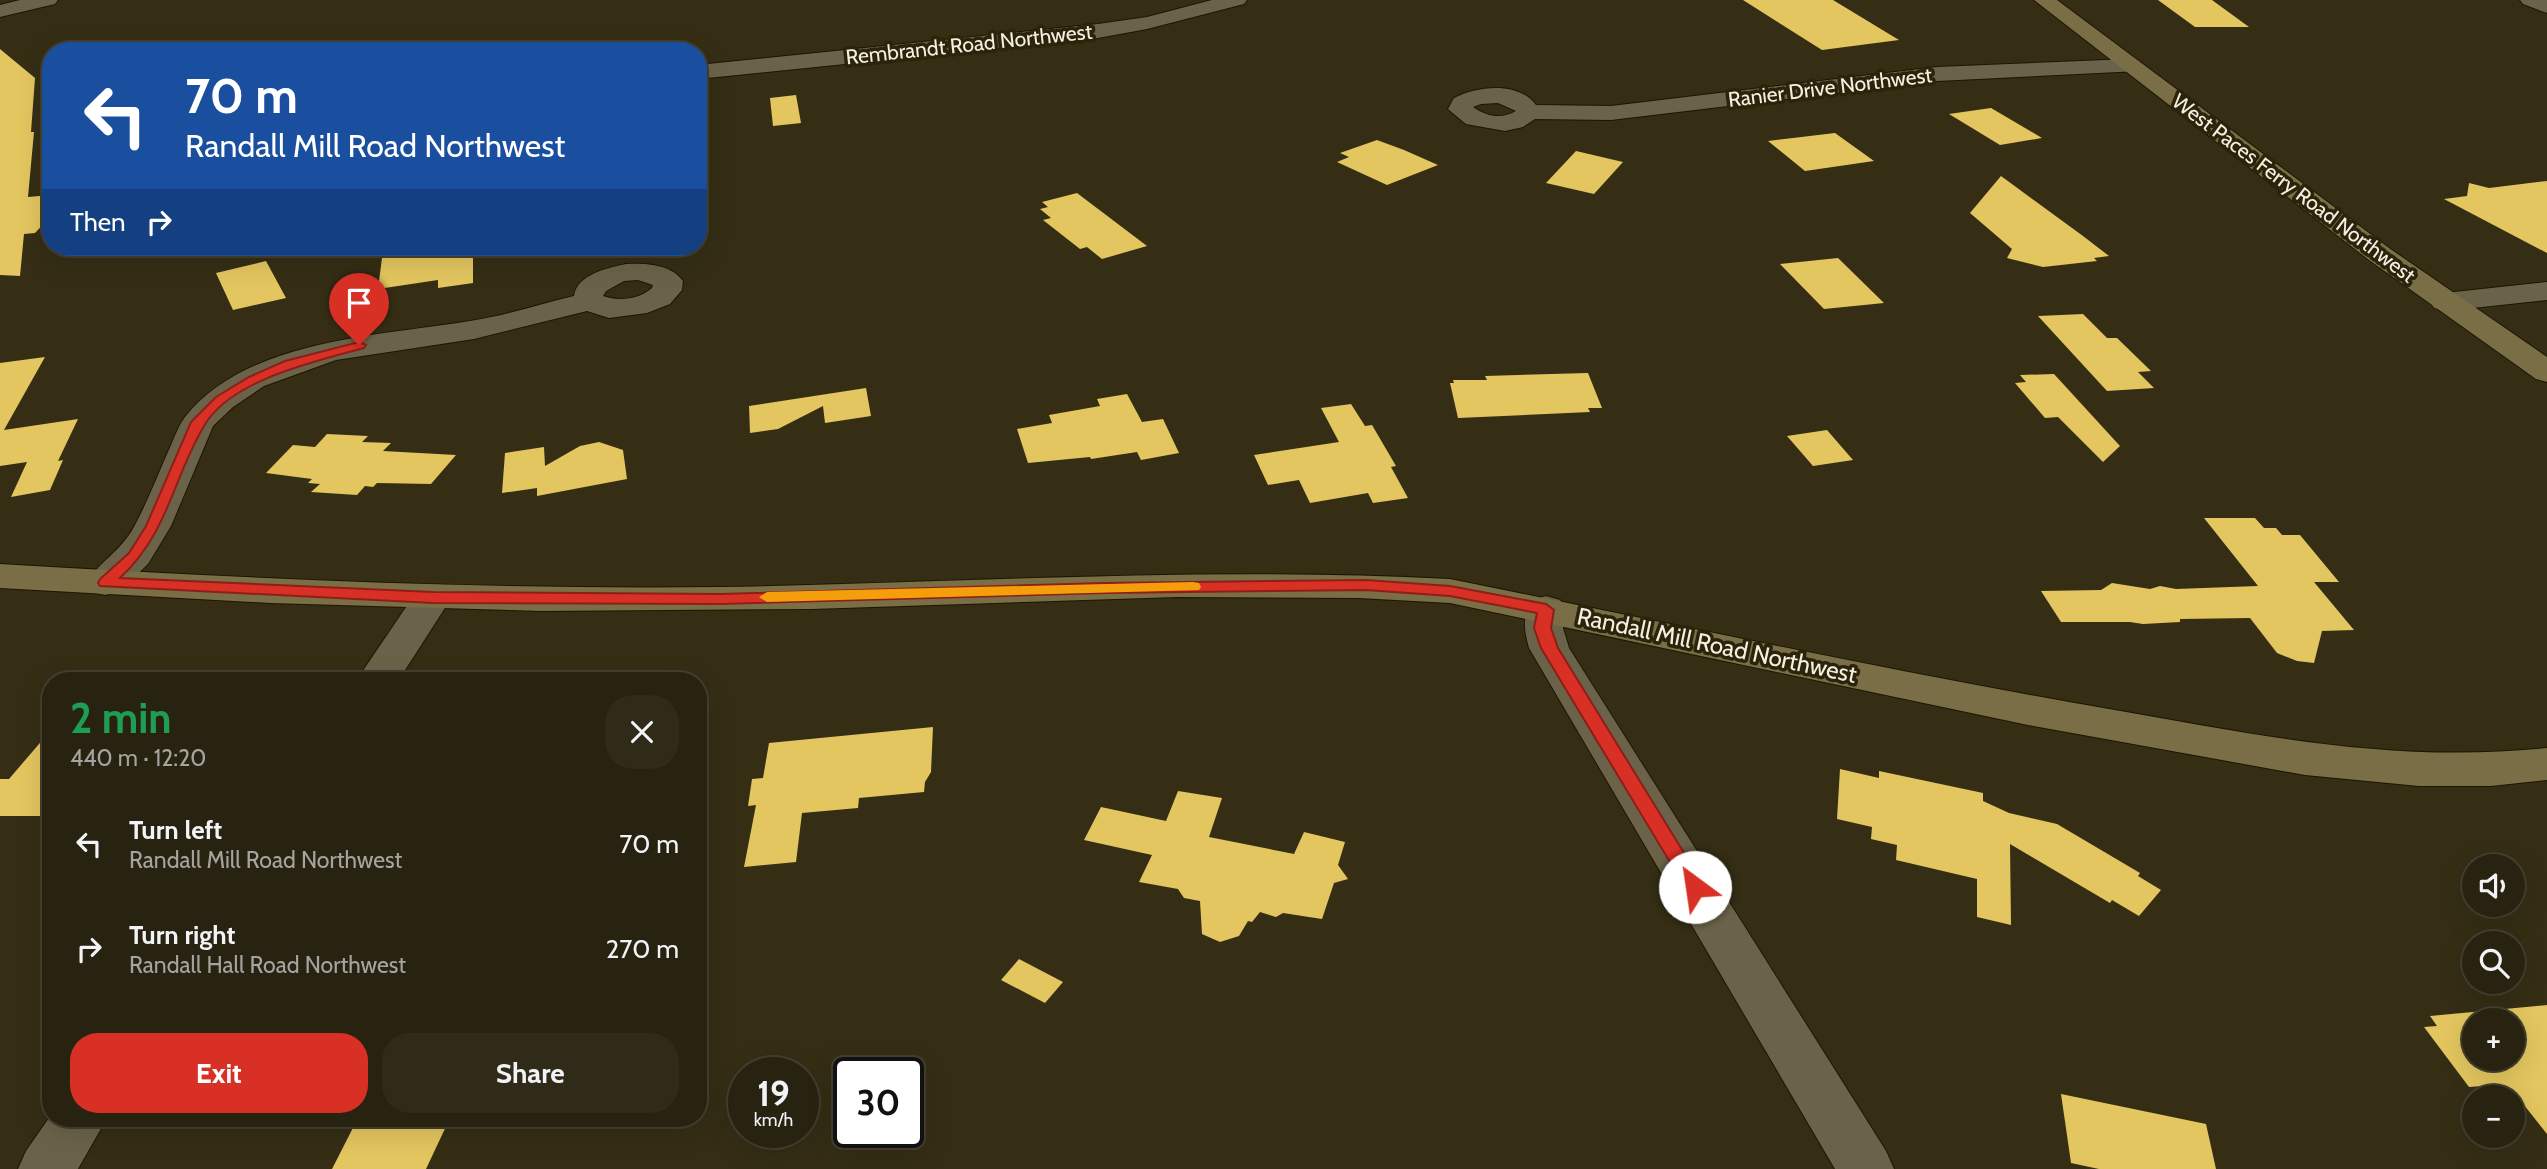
<!DOCTYPE html>
<meta charset="utf-8">
<style>
body{margin:0;font-family:Cabin,sans-serif;background:#302a19;color:#f1f3f6;height:100vh;display:flex;flex-direction:column;font-size:26px;white-space:nowrap}
*{box-sizing:border-box;margin:0}
p{font-size:23px;color:#a5a49f}
.icon{flex:none;width:38px;height:38px;fill:none;stroke:currentColor;stroke-width:2;stroke-linecap:round;stroke-linejoin:round}
.map{position:relative;flex:1;overflow:hidden}
.panel{position:absolute;left:42px;top:672px;width:665px;height:455px;display:flex;flex-direction:column;background:#282210;border-radius:28px;box-shadow:0 7px 28px #0002,0 0 0 2px #443f30}
.panel>*{flex:none}
.banner{position:absolute;left:42px;top:42px;width:665px;height:214px;border-radius:28px;box-shadow:0 7px 28px #0002,0 0 0 2px #443f30;background:#1a4fa0;color:#fff;overflow:hidden}
.buttons{position:absolute;left:2462px;top:854px;display:grid;gap:14px}
.buttons a{display:grid;place-items:center;width:63px;height:63px;border-radius:50%;background:#282210;box-shadow:0 7px 28px #0002,0 0 0 2px #443f30;font-size:35px}
.speed{position:absolute;left:728px;top:1057px;display:flex;gap:14px;font-size:35px;font-weight:700;text-align:center}
.speed>*{display:grid;place-content:center;width:91px;height:91px;border-radius:50%;background:#282210;box-shadow:0 7px 28px #0002,0 0 0 2px #443f30;line-height:1}
.speed small{font-size:18px;font-weight:400}
.speed .limit{border:4px solid #111;border-radius:10px;background:#fff;color:#111}
.pin{position:absolute;display:grid;place-items:center;width:60px;height:60px;color:#fff;margin:-72px -30px;border-radius:50% 50% 50% 0;rotate:-45deg;box-shadow:0 0 7px #0007}
.pin .icon{rotate:45deg}
.me{position:absolute;width:77px;margin:-38px;rotate:329deg;stroke-linejoin:round;filter:drop-shadow(0 0 5px #0008)}
.turn{display:flex;align-items:center;gap:24px;height:147px;padding:0 28px;font-size:32px}
.turn .icon{width:91px;height:91px;stroke-width:2.5}
.turn b{display:block;font-size:49px;line-height:60px}
.then{display:flex;align-items:center;height:66px;padding:0 28px;background:#0003;gap:14px;font-size:26px}
.round{display:grid;place-items:center;flex:none;width:74px;height:74px;border-radius:28px;background:#302a19}
.headline{display:flex;align-items:center;justify-content:space-between;height:119px;padding:0 28px}
h1{font-size:42px;font-weight:700;line-height:52px;color:#1e9e55}
.primary-button{display:flex;gap:14px;margin-top:auto;padding:14px 28px}
.primary-button a{flex:1;height:80px;border-radius:28px;background:#d93025;color:#fff;font-size:28px;font-weight:700;line-height:80px;text-align:center}
.primary-button a+a{background:#302a19;color:#f1f3f6}
ul{padding:0;list-style:none}
li{display:flex;align-items:center;gap:21px;height:105px;padding:0 28px}
li div{flex:1}
li b{display:block;font-size:26px}
li em{font-style:normal}
.map>svg:first-child{display:block}
.building{fill:#e3c65f;fill-rule:evenodd}
.lines{fill:none;stroke-linecap:round;stroke-linejoin:round}
.street-casing{stroke:#1d1601;stroke-width:2}
.secondary-casing{stroke:#1d1601;stroke-width:2}
.street{fill:#6b6349;fill-rule:evenodd}
.secondary{fill:#796e46;fill-rule:evenodd}
.route{fill:#d93025;stroke:#8d1f18;stroke-width:2}
.slow{fill:#f59e0b}
.labels{text-anchor:middle;dominant-baseline:central;stroke-width:7;stroke-linejoin:round;paint-order:stroke}
.far-street-label{font-size:21px;fill:#f4efe0;stroke:#2b240b}
.street-label{font-size:24px;fill:#f4efe0;stroke:#2b240b}
</style>
<div class="map">
<svg width="2547" height="1169" viewBox="0 0 2547 1169">
<rect width="100%" height="100%" fill="#352e15"/>
<path class="building" d="M1743,0H1833L1899,40L1822,50Z
M2158,0H2212L2249,27H2195Z
M0,49L35,78L31,132H34L28,197L51,195V216L35,233L24,234L20,276L0,275Z
M796,95L801,123L773,126L770,98Z
M1991,108L2042,138L2000,145L1949,114Z
M1835,133L1874,161L1805,171L1768,141Z
M1377,140L1404,150L1438,165L1387,185L1337,162L1349,157L1340,153Z
M1576,151L1623,162L1594,194L1546,183Z
M2001,176L2083,236L2109,256L2094,258L2097,261L2043,267L2007,258L2012,249L1970,213Z
M2547,181V253L2444,199L2467,196L2469,183L2489,188Z
M1077,193L1147,246L1102,259L1087,247L1080,249L1043,220L1051,218L1040,209L1048,207L1042,202Z
M462,247L461,255L473,254V283L438,288V280L378,289L382,258Z
M1838,258L1884,303L1824,309L1780,264Z
M266,261L286,298L233,310L216,273Z
M2083,314L2107,338H2117L2151,371L2138,372L2154,388L2107,391L2038,316Z
M45,357L4,430L78,419L58,461L63,460L50,490L11,497L27,462L0,466V363Z
M1588,373L1602,408H1588L1590,412L1458,418L1450,383H1454L1453,380H1487L1485,376Z
M2054,374L2120,446L2103,462L2058,417L2045,418L2015,383L2026,382L2020,375Z
M866,388L871,416L825,423L823,406L778,429L750,433L749,406Z
M1127,394L1142,422L1163,419L1179,453L1141,460L1137,452L1091,459L1090,457L1028,463L1017,429L1052,423L1049,415L1100,406L1097,399Z
M1351,404L1365,426L1372,425L1396,466L1391,467L1408,498L1373,503L1368,493L1310,503L1299,480L1268,485L1254,455L1339,442L1321,408Z
M1827,430L1853,460L1813,466L1787,436Z
M327,434L368,436L362,442L391,443L383,451L456,455L431,484L377,483L373,487L365,486L357,495L311,492L320,484L308,483L312,479L266,473L293,445L315,447Z
M599,442L623,450L627,479L537,496V488L502,493L505,453L544,447L545,466L580,446Z
M2204,518H2255L2264,528H2276L2282,535H2300L2339,582H2314L2354,630L2322,631L2314,663L2297,661L2277,653L2250,618L2180,619V622L2143,624L2130,622H2061L2041,591L2101,590L2112,583L2150,589L2160,586L2176,589L2258,586Z
M933,727L931,772L925,782L924,792L859,798L858,808L802,813L796,862L744,867L756,805L748,806L752,779L763,778L769,743Z
M51,730V816H0V779H9Z
M1840,769L1879,778V771L1983,793V801L2009,813L2057,824L2140,873L2138,876L2161,890L2139,916L2112,900L2110,903L2010,844L2011,925L1977,917V879L1896,860L1897,845L1871,839L1872,827L1837,819Z
M1178,791L1222,798L1209,837L1294,854L1304,832L1345,842L1338,865L1348,879L1334,883L1322,919L1283,913L1276,917L1260,912L1252,922L1248,921L1239,936L1220,942L1202,934L1200,901L1184,898L1178,889L1139,882L1152,855L1084,840L1101,807L1166,821Z
M1019,959L1063,982L1045,1003L1001,980Z
M2547,1005V1134L2524,1105L2513,1106V1097H2492L2483,1086L2469,1087L2424,1027L2437,1026L2430,1016ZM2474,1020H2513V1059H2474Z
M2061,1094L2206,1124L2216,1169H2099L2071,1163Z
M358,1118H450L426,1169H332Z"/>
<g class="lines">
<defs>
<path id="street" d="M20,0H58L55,4L0,17V5Z
M1212,0H1247L1244,4L1147,29L1098,38L698,79V65L1098,24L1147,17Z
M2520,0H2547V13L2523,4Z
M562,41L576,46L579,51H553L551,48L554,43Z
M2131,59L2139,61L2142,66L2139,71L1937,81L1611,120L1535,119L1523,127L1505,131L1466,124L1448,109L1454,98C1477,86 1518,81 1536,105L1611,106L1937,67ZM1498,103L1516,111C1501,120 1486,116 1473,107L1481,104Z
M626,264C645,263 671,264 683,281L682,290L670,304L647,313L609,318L587,311L474,339L336,360L264,386L233,407L213,426L171,526L148,564L119,592L105,595L91,592L86,583C100,561 120,552 134,527C148,501 159,472 171,445C175,436 179,425 185,417C247,339 380,336 470,321C505,316 540,304 574,296C577,274 608,268 626,264ZM624,281L638,280L653,285L652,288C640,299 619,302 603,296L606,291Z
M2547,282V300L2445,311L2434,308L2430,302L2434,296L2445,293Z
M433,585L447,588L452,597L398,681H356L419,588Z
M1546,596L1560,600L1566,609L1563,628L1569,648L1886,1151L1894,1169H1835L1529,648C1524,630 1522,616 1532,600Z
M51,1115V1118H107L78,1169H18L26,1151Z"/>
<path id="secondary" d="M2034,0H2057L2389,248L2547,357V382L2536,379L2369,260Z
M0,564C240,578 481,590 721,587C965,583 1207,566 1450,579C1669,623 1888,671 2109,709C2258,735 2394,764 2547,748V780L2491,786H2419L2305,775L2028,725L1450,603L1359,598L1177,597L812,609L541,611L270,603L0,588Z"/>
</defs>
<use href="#street" class="street-casing"/>
<use href="#secondary" class="secondary-casing"/>
<use href="#street" class="street"/>
<use href="#secondary" class="secondary"/>
</g>
<path class="route" d="M359,342L366,345L364,348C316,361 230,380 204,426C172,480 169,532 120,578L433,592L721,594L1105,583L1366,580L1450,586L1546,604L1554,610L1551,628L1558,648L1705,887L1702,892L1695,894L1688,892L1541,648L1534,628L1537,613L1450,596L1366,590L1105,593L721,604L433,603L100,586L98,583L100,579L129,553L146,526L191,422L216,397L249,377L285,361Z"/>
<path class="slow" d="M1193,582L1199,583L1201,587L1199,590L767,602L759,597L767,592Z"/>
<g class="labels">
<g class="far-street-label">
<text transform="translate(969 44) rotate(-6)">Rembrandt Road Northwest</text>
<text transform="translate(1830 87) rotate(-7)">Ranier Drive Northwest</text>
<text transform="translate(2294 188) rotate(37)">West Paces Ferry Road Northwest</text>
</g>
<g class="street-label">
<text transform="translate(1717 645) rotate(12)">Randall Mill Road Northwest</text>
</g>
</g>
</svg>
<div class="buttons">
<a><svg class="icon" aria-label="sound" viewBox="0 0 24 24"><path d="M4 9h4l5-4v14l-5-4H4zM17 9q2 3 0 6"/></svg></a>
<a><svg class="icon" aria-label="search" viewBox="0 0 24 24"><circle cx="10" cy="10" r="6"/><path d="M15 15l6 6"/></svg></a>
<a>+</a>
<a>−</a>
</div>
<div class="speed"><div>19<small>km/h</small></div><div class="limit">30</div></div>
<div class="pin" style="left:359px;top:345px;background:#d93025"><svg class="icon" aria-label="arrive" viewBox="0 0 24 24"><path d="M6 21V4h12l-3 4 3 4H6"/></svg></div>
<svg class="me" style="left:1695px;top:887px" viewBox="-20 -20 40 40"><circle r="19" fill="#fff"/><path d="M0-13L10 11 0 6-10 11z" fill="#d93025"/></svg>
<div class="banner">
<div class="turn"><svg class="icon" aria-label="left" viewBox="0 0 24 24"><path d="M17 20v-9H6M10 6l-5 5 5 5"/></svg><div><b>70 m</b>Randall Mill Road Northwest</div></div>
<div class="then">Then<svg class="icon" aria-label="right" viewBox="0 0 24 24"><path d="M7 20v-9h11M14 6l5 5-5 5"/></svg></div>
</div>
<section class="panel">
<div class="headline"><div><h1>2 min</h1><p>440 m · 12:20</p></div><a class="round"><svg class="icon" aria-label="close" viewBox="0 0 24 24"><path d="M6 6l12 12M18 6L6 18"/></svg></a></div>
<ul>
<li><svg class="icon" aria-label="left" viewBox="0 0 24 24"><path d="M17 20v-9H6M10 6l-5 5 5 5"/></svg><div><b>Turn left</b><p>Randall Mill Road Northwest</p></div><em>70 m</em></li>
<li><svg class="icon" aria-label="right" viewBox="0 0 24 24"><path d="M7 20v-9h11M14 6l5 5-5 5"/></svg><div><b>Turn right</b><p>Randall Hall Road Northwest</p></div><em>270 m</em></li>
</ul>
<div class="primary-button"><a>Exit</a><a>Share</a></div>
</section>
</div>
